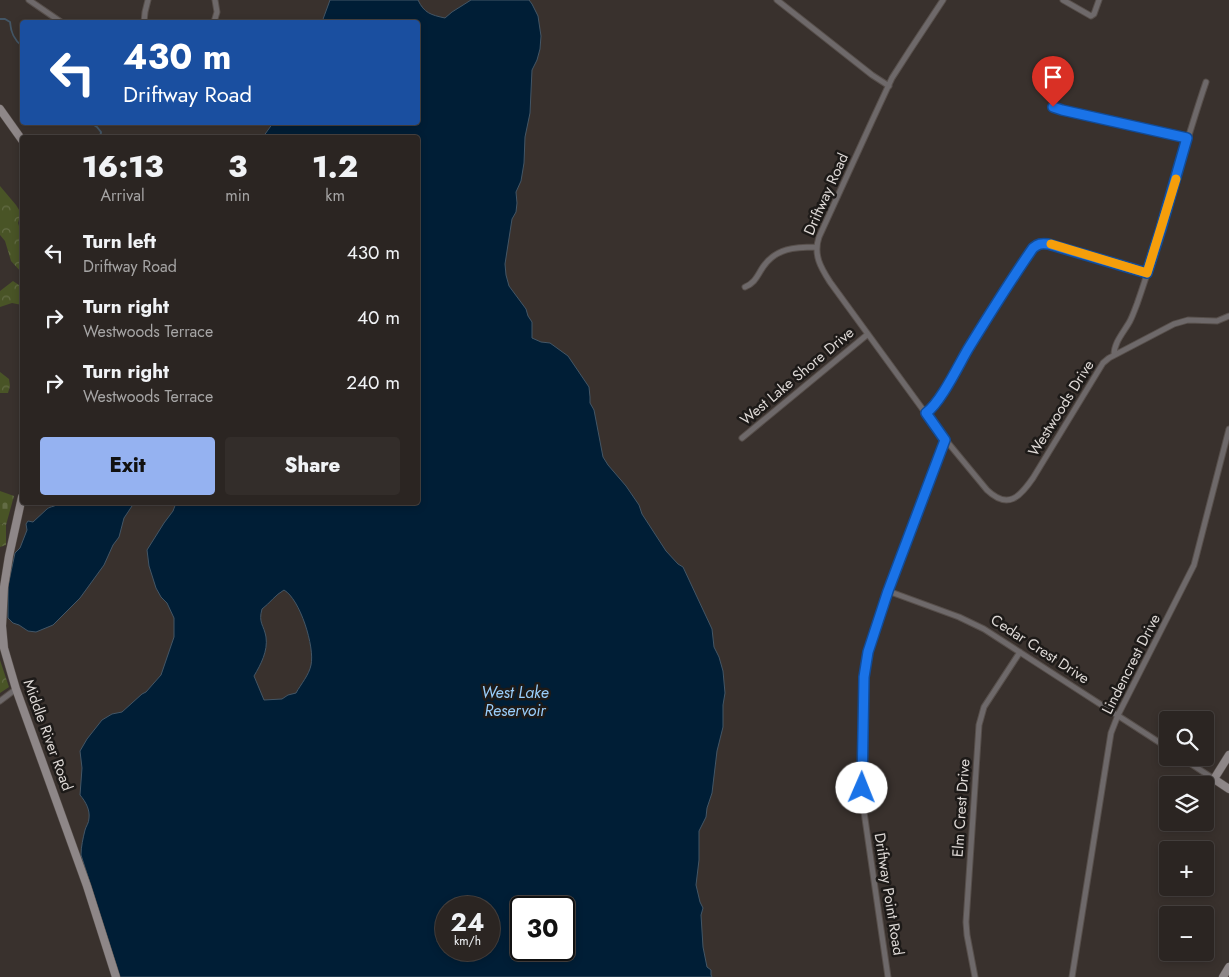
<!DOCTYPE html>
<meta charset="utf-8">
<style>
body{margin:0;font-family:Jost,sans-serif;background:#332d2a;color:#f1f3f6;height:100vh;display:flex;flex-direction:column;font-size:19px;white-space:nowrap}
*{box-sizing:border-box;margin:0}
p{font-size:16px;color:#a6a5a5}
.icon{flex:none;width:28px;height:28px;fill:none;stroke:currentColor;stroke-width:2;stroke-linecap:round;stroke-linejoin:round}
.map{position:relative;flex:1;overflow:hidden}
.side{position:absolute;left:20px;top:135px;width:400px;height:370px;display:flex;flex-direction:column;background:#2b2522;border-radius:5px;box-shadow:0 2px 8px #0003,0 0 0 1px #474240}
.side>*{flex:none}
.banner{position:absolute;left:20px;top:20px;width:400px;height:105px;border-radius:5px;box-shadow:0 2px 8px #0003,0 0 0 1px #474240;background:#1a4fa0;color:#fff;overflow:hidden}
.fabs{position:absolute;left:1159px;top:711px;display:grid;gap:10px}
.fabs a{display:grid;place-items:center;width:55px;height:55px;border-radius:5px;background:#2b2522;box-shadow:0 2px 8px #0003,0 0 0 1px #474240;font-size:25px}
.speed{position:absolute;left:435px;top:896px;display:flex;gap:10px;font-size:25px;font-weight:700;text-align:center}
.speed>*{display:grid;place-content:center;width:65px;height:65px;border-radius:50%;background:#2b2522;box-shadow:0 2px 8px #0003,0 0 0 1px #474240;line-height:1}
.speed small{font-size:12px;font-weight:400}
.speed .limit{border:2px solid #111;border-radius:8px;background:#fff;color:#111}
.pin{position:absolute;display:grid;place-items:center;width:42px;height:42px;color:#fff;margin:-51px -21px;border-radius:50% 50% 50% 0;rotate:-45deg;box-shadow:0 0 5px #0007}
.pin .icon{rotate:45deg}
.me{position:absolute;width:55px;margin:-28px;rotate:1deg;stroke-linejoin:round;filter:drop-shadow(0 0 4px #0008)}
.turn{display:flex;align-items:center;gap:18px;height:105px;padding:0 20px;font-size:22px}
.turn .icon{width:65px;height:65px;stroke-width:2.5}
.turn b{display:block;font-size:35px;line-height:42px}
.eta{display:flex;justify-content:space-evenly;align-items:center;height:85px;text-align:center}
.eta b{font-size:30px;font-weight:800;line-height:35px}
.button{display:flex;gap:10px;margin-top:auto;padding:10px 20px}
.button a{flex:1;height:58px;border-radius:5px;background:#95b2f1;color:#111;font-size:20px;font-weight:800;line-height:58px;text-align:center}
.button a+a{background:#332d2a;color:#f1f3f6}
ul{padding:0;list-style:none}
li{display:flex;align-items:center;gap:15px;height:65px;padding:0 20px}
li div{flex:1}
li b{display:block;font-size:19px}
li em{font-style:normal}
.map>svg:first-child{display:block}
.forest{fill:url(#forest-crowns)}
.cemetery{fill:url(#cemetery-stones)}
.water{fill:#001e36;stroke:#435666;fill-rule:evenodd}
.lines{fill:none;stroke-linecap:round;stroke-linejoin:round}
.stream{stroke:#435666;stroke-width:2}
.street-casing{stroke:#574f4b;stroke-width:7}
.secondary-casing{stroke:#574f4b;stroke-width:9}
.street{stroke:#6e696a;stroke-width:5}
.secondary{stroke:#8e8788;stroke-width:8}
.route-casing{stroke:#114b97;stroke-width:12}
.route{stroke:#1a73e8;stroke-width:9}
.slow{stroke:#f59e0b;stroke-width:9}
.labels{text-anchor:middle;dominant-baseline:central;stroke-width:5;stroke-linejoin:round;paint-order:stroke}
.street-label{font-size:15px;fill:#ded9d6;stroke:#1d1a18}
.water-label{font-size:16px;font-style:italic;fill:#99cdfa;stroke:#1d1a18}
</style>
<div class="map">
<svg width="1229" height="977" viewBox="0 0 1229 977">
<defs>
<pattern id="forest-crowns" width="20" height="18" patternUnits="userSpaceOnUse" patternTransform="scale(1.25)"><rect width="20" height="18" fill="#495426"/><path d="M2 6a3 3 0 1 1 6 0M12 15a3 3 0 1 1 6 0" fill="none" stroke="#636c45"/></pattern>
<pattern id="cemetery-stones" width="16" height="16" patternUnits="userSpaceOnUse" patternTransform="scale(1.25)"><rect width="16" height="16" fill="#495426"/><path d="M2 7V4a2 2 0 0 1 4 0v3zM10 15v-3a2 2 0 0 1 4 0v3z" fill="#636c45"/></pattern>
</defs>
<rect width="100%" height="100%" fill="#39312d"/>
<path class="forest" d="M0,186L16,205L21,213L18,223L22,235V273L11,261L5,241L0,235Z
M13,281L22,287V305L12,303L0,307V291Z
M0,372L9,379L10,386L8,393H0Z
M0,523L6,525V545L0,547Z
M0,660L9,687L0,693Z"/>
<path class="cemetery" d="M0,491L14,496L6,525L0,523Z"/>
<path class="water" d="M330,0H418C424,13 431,15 445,18L452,12L471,0H529L532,4L538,16L541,36L540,49L537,60L532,70L530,113L525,137L524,163L521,181L516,192L517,203L516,212L512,219L505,264L506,275L509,286L526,309L528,316L532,322V338L541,342L550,343L568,356L589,387L590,397V403L594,410L603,457L608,465L626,486L639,505L642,514L666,551L678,564L683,567L712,629L714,647L719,657L723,671L725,693L723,705V727L717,751L712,793L707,808L706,817L699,831V860L696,885L700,902L703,908L701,915L703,947L707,967L711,970V975L712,977H120L81,855C81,847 83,838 85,830C86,826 89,823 89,818C90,810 86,802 80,795L82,768L80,751L87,739L102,720L112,714L122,712L142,694L146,692L161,675L174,637V618L167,603L161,597L156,588L149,566L147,550L164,523L173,511L176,503L418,502V138L263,137L273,123L418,122V22H322ZM284,590C300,599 315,647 311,665C309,675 301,684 296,693L288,695L282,699L264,700L254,676C261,664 268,651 266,637C264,625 258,623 262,609C270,603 275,595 284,590ZM446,908H489V950H446ZM521,908H564V950H521Z
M59,503H134L124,518L119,537L113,545L104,565L80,598L53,625L36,632L28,631L19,625L13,623L8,618V586L15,553L20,548L27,530L26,524L28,521L33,522C38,518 42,513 47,509C51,506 55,507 59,503Z"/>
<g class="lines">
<path class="stream" d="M0,19H5L10,22C11,33 14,40 22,46
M89,122L97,127L101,132L100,138"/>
<defs>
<path id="street" d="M29,0L61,22
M777,0L872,75L889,86
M943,0L910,50L892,78L872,121L819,237C813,255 821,268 830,282L940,433L987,490C1008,510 1020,497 1033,478L1103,363L1109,358L1174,324L1188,320L1217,321L1229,316
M1063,0L1091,16L1094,14L1099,0
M144,22L145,12L148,0
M214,22L217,12L215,0
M1053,107L1062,110L1187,138
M745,287C755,283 757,276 763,267C776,248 795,247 816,247
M1114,355C1114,342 1124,332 1130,321C1133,315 1135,309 1137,304C1163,230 1181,155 1206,82
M926,413L929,411C960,370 983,324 1011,281C1019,269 1027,254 1038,244H1047L1147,273
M742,438L868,334
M888,591L959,617L984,629L1168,748
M0,701L16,689
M1182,758L1214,779
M888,977L862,798L864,677L868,652L888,591L945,440
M975,977L967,935L966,922L979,725L984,707L1020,652
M1072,977L1111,733L1118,715L1194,565L1229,429"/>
<path id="secondary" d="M0,109L22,140
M22,497L9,556L4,587L2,626L4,648L16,689L87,886L116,977
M1229,755L1214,779L1229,789
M1223,977L1229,967"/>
</defs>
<use href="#street" class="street-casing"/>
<use href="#secondary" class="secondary-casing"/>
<use href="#street" class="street"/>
<use href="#secondary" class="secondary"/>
</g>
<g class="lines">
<defs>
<path id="route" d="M862,788L864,677L868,652L888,591L945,440L926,413C941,402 958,366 968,349C989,315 1010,281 1033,248C1038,244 1041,243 1048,244L1147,273L1161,229L1187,138L1062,110L1053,107"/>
</defs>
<use href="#route" class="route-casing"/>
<use href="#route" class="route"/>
<path class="slow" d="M1051,244L1147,273L1176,179"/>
</g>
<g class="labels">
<g class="street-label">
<text transform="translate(826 194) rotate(-66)">Driftway Road</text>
<text transform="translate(797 376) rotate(-40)">West Lake Shore Drive</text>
<text transform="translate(1061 408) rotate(-58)">Westwoods Drive</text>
<text transform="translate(1040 649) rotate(33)">Cedar Crest Drive</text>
<text transform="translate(1131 664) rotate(-63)">Lindencrest Drive</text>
<text transform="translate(48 735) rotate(70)">Middle River Road</text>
<text transform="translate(961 808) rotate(-86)">Elm Crest Drive</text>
<text transform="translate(889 894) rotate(81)">Driftway Point Road</text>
</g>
<g class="water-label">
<text x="515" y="692">West Lake<tspan x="515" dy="18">Reservoir</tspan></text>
</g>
</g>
</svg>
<div class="fabs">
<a><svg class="icon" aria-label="search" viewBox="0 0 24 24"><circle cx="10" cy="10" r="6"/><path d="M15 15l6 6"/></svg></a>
<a><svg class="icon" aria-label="layers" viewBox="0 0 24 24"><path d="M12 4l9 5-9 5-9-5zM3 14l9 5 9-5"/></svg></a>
<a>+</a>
<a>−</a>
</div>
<div class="speed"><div>24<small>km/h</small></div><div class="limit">30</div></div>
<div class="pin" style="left:1053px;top:107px;background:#d93025"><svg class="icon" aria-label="arrive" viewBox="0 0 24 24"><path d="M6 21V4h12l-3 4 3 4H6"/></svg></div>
<svg class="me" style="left:862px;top:788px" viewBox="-20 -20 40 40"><circle r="19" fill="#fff"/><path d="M0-13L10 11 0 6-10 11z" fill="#1a73e8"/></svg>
<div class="banner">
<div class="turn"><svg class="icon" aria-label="left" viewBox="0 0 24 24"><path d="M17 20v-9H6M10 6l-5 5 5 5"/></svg><div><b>430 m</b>Driftway Road</div></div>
</div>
<section class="side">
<div class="eta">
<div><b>16:13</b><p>Arrival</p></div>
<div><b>3</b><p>min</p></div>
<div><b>1.2</b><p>km</p></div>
</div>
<ul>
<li><svg class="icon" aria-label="left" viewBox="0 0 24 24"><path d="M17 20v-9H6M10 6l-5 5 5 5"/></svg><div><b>Turn left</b><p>Driftway Road</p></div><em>430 m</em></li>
<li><svg class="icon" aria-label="right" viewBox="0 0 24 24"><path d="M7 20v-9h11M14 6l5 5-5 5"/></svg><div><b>Turn right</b><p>Westwoods Terrace</p></div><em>40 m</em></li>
<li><svg class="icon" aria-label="right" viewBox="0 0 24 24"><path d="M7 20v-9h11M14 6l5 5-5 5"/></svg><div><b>Turn right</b><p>Westwoods Terrace</p></div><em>240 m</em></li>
</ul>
<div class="button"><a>Exit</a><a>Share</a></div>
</section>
</div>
